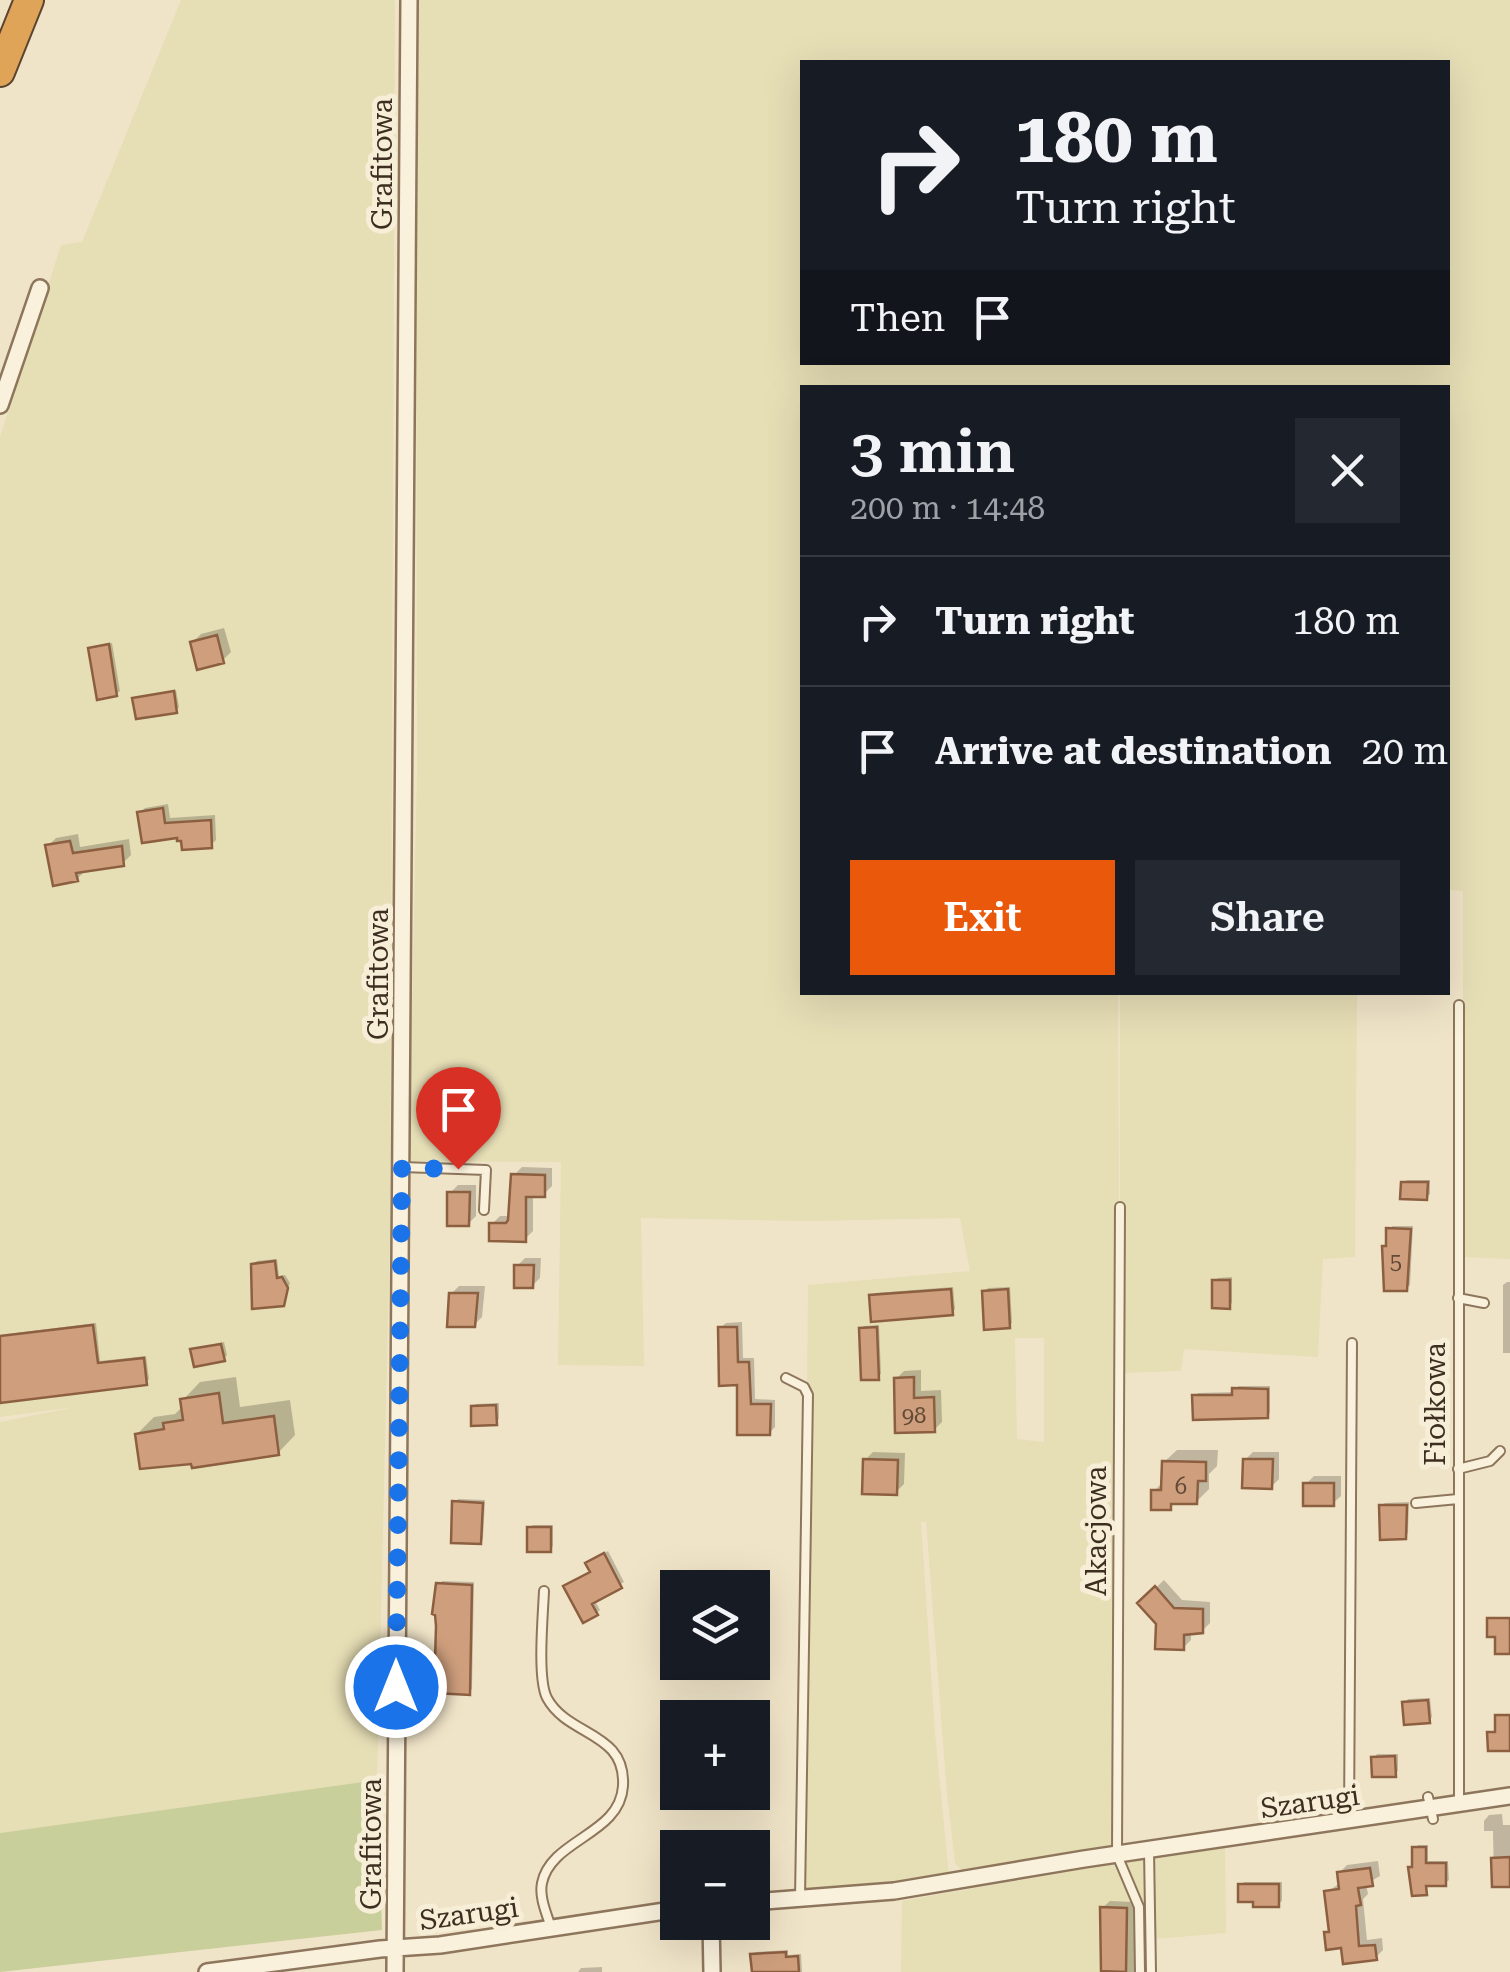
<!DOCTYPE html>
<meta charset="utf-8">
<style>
body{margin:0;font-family:"Roboto Serif",serif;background:#242831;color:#f1f3f6;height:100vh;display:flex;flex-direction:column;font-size:38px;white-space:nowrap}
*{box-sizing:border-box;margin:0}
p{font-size:32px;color:#9ea1a6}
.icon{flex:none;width:55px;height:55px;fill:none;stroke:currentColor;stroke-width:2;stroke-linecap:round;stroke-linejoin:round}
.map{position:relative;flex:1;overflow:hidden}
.side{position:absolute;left:800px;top:385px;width:650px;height:610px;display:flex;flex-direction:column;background:#171b24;border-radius:0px;box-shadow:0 10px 40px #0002}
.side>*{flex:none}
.hud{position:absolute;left:800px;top:60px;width:650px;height:305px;border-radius:0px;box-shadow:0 10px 40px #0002;background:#171b24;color:#f1f3f6;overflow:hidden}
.fabs{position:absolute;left:660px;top:1570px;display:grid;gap:20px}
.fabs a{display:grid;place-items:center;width:110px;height:110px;border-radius:0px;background:#171b24;box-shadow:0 10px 40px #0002;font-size:50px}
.pin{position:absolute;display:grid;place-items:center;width:85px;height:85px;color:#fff;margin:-102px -42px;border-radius:50% 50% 50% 0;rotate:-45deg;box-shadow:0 0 10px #0007}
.pin .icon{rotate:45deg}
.me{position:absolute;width:110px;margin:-55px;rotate:0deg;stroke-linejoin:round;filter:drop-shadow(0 0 8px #0008)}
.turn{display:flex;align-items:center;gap:35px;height:210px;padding:0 50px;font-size:45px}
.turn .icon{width:130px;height:130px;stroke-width:2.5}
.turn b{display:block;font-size:70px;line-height:85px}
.then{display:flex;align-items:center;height:95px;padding:0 50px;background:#0003;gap:20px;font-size:38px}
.round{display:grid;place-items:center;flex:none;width:105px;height:105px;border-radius:0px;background:#242831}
.summary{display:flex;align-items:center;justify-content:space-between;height:170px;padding:0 50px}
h1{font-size:60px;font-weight:600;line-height:75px}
.action{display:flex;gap:20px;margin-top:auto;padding:20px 50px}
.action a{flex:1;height:115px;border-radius:0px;background:#ea580c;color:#fff;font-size:40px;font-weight:600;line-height:115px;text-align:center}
.action a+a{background:#242831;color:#f1f3f6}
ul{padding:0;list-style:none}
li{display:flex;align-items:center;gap:30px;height:130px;padding:0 50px;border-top:2px solid #363941}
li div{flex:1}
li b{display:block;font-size:38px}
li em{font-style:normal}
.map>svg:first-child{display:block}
.farmland{fill:#e6deb5;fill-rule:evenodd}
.green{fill:#c9cf9b}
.shadow{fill:#0003}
.building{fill:#cf9f7d;stroke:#8d5f41;stroke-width:2.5}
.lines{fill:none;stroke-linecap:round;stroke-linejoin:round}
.lane-casing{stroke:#8d765c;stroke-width:12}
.street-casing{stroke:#8d765c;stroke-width:20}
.highway-casing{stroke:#5b4430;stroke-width:32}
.lane{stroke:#faf1dc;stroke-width:8}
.street{stroke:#faf1dc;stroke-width:15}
.highway{stroke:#e0a458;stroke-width:28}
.route{stroke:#1a73e8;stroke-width:18;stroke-dasharray:0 32.4}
.labels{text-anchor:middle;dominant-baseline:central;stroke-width:10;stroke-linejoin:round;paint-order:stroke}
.number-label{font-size:22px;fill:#624a37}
.street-label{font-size:28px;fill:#3d2e20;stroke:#f7eed8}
</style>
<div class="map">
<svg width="1510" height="1972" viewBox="0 0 1510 1972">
<rect width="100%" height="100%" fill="#f0e4c8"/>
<path class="farmland" d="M181,0H395L390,1235L377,1780L0,1833V1422L75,1407L0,1417V437L61,245L82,242Z
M416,0H1510V1259L1463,1257V891L1448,890V388H802V992L1118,993L1119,1201L1111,1850L964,1872L955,1863L947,1794L926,1522H921L935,1733L949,1876L890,1887L802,1894L808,1285L970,1271L960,1218L811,1221L641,1218L644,1366L558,1365L561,1162L409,1161L417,769ZM802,62H1448V362H802ZM1015,1338H1044V1442L1017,1439Z
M1120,993H1357L1355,1257L1323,1259L1318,1357L1184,1349L1181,1371L1120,1373Z
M1225,1848L1226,1933L1155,1939V1972H901L902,1901L1152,1857Z"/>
<path class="green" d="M377,1780L382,1930L0,1972V1833Z"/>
<path class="shadow" d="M224,628L231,652L223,660L193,642L201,634Z
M112,643L120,691L116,694L91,649Z
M176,690L179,707L176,710L135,699Z
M168,804L170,818L215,815L216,840L211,845L180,835L140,813L145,808Z
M78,834L80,847L129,839L131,855L123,863L85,871L77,879L48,846L56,838Z
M522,1167L552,1168V1186L544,1194H533V1231L525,1239L492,1224L500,1216H510L514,1175Z
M1407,1180H1430V1194L1426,1198L1403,1183Z
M458,1185H476V1216L468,1224L450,1193Z
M1392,1226H1413L1410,1285L1406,1288L1385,1247Z
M525,1258H541L540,1278L532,1286L517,1266Z
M277,1259L279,1276L285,1275L290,1283L283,1303L253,1265L257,1261Z
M1232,1277V1303L1229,1306L1214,1281L1218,1278Z
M1507,1282H1510V1353H1503V1285Z
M459,1286H485L482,1317L474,1325L451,1294Z
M953,1287L955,1309L952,1313L872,1296L875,1293Z
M1010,1287L1012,1323L1009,1326L984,1292L988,1288Z
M742,1322L743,1358H754L755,1399L775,1400V1427L769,1433L739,1432V1383L720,1328L726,1323Z
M96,1323L100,1361L146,1356L149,1379L146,1382L0,1400V1335Z
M879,1325L881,1374L878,1377L861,1329L864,1326Z
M224,1342L227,1355L223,1359L193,1350Z
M921,1370V1391L941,1390L942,1422L934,1430L896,1379L904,1371Z
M236,1377L240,1407L290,1400L295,1435L278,1453L193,1461L137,1434L154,1417L175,1414L184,1405L183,1400L200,1382Z
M1238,1386H1270V1413L1267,1416L1195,1396L1198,1393L1235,1392Z
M499,1403V1419L496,1422L473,1407L476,1404Z
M1177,1450H1218L1217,1466L1209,1474V1489L1196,1502H1176L1170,1507L1154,1491L1164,1481V1462Z
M873,1452L905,1453L904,1484L896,1492L865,1460Z
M1253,1452H1279V1479L1271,1487L1245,1460Z
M1314,1476H1341V1496L1332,1504L1306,1484Z
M458,1499L485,1500L483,1539L480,1542L455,1502Z
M1409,1502L1408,1533L1405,1537L1381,1506L1385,1503Z
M533,1525H553V1546L550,1550L530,1528Z
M608,1551L624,1582L594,1599L600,1610L596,1613L566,1587L593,1571L591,1560Z
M1164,1580L1182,1600L1210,1602V1623L1202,1631L1191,1632V1640L1183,1648L1140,1603Z
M442,1581L474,1582L472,1689L469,1692L438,1626V1585Z
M1430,1698L1432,1717L1429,1720L1405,1703L1408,1699Z
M1377,1754H1398V1771L1395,1774L1374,1758Z
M1502,1814L1503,1825H1510V1885H1494L1493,1831H1484V1821L1489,1815Z
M1418,1845H1428V1861H1448L1449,1880L1445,1883H1429L1426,1893L1415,1865V1848Z
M1378,1861L1380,1876L1366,1884L1368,1894L1363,1899L1367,1940L1382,1938L1383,1950L1375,1958L1343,1946L1327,1933L1332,1928L1327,1892L1340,1883L1339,1873L1347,1865Z
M1244,1882H1282V1901L1278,1904L1241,1885Z
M1110,1901L1134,1902L1135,1972H1104L1102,1908Z
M788,1950V1955L801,1954L802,1972H754L753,1955L756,1952Z
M602,1967V1972H578L581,1968Z"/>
<path class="building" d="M217,635L224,663L197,670L190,642Z
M109,644L117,696L97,700L88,648Z
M174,691L177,713L136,719L132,698Z
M163,808L165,823L211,820L212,848L182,850L181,841H177V838L142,843L137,812Z
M70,841L73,853L122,846L124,866L76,873L78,881L53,886L45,845Z
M511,1174L545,1175V1197H526V1242L489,1241V1223H506L508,1220Z
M1401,1182H1428L1427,1200L1400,1199Z
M447,1192H470L469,1226H447Z
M1386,1228L1411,1229L1407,1291H1384L1382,1246H1386Z
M275,1261L277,1278L282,1277L288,1288L284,1306L252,1309L251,1264Z
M514,1265H534L533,1288H514Z
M1212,1280H1230V1309L1212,1308Z
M951,1289L953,1315L871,1322L869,1295Z
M1008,1289L1010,1328L984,1330L982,1291Z
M449,1293H478L475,1327H447Z
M93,1325L98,1363L144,1358L147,1385L0,1403V1336Z
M718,1327H737L738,1362H749L751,1404H771L770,1435H737V1385L719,1386Z
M877,1327L879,1380H861L859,1328Z
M221,1344L225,1361L194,1367L190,1349Z
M914,1377V1398L934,1397L935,1432L895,1433L894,1378Z
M1232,1388L1268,1389V1418L1193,1420L1192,1395H1232Z
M219,1393L223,1423L274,1416L279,1455L192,1468L191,1464L140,1469L135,1434L164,1429L163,1423L183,1420L180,1399Z
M496,1405L497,1425L471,1426V1406Z
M863,1459L898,1460L897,1495L862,1494Z
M1243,1459H1273L1272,1489L1242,1488Z
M1162,1461L1206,1462V1481H1198L1197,1504H1171V1510H1151V1490H1161Z
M1303,1483H1334V1506H1303Z
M452,1501L483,1503L481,1544L451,1543Z
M1379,1505H1407L1406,1539L1380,1540Z
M527,1527H551V1552H527Z
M604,1553L622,1588L592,1604L598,1615L583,1623L563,1586L590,1572L585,1563Z
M436,1583L472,1585L470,1695L434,1693L436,1626L435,1615L432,1614Z
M1155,1586L1174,1608L1203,1609V1633L1184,1635V1650L1155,1649L1156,1624L1137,1603Z
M1487,1618H1510V1654H1495V1637H1487Z
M1428,1700L1430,1723L1404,1725L1402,1702Z
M1495,1715H1510V1751H1488L1487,1732H1495Z
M1395,1756L1396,1777H1372L1371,1757Z
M1412,1847H1426V1863H1446V1886H1426L1427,1895L1412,1896L1408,1867H1412Z
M1510,1857V1887H1492L1491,1858Z
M1370,1868L1373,1886L1358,1888L1361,1905L1356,1906L1359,1946L1375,1945L1377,1960L1343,1964L1341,1948L1326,1950L1324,1932H1329L1324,1891L1339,1889L1337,1872Z
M1238,1884H1279V1907H1253V1902H1238Z
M1100,1907L1127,1908L1126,1972L1101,1971Z
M786,1952V1957L798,1956L799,1972H752L750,1954Z"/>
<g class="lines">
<defs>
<path id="lane" d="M402,1167L486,1170L484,1210
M1120,1207L1117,1855L1139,1907L1140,1972
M1458,1298L1484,1303
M786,1378L804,1387L808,1395L800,1898
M1458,1469L1490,1461L1500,1451
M1416,1503L1458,1499
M544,1591C543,1615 537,1679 547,1698C568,1737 626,1731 623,1786C620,1835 551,1839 542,1883C539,1898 547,1914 551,1928
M1428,1797L1433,1819
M1459,1802V1005
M1349,1822L1352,1343
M1149,1850L1151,1972"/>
<path id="street" d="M0,405L40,288
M752,1902L894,1891L1084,1859L1510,1796
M711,1922L712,1972
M207,1972L380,1949L440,1945L678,1909
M395,1972L409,0"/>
<path id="highway" d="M0,72L29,0"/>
</defs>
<use href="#lane" class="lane-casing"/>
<use href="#street" class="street-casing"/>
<use href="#highway" class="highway-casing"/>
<use href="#lane" class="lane"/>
<use href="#street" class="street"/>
<use href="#highway" class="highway"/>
</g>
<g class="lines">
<path class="route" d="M396,1687L402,1168L458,1169"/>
</g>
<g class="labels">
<g class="number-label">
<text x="1396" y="1261">5</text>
<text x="914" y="1415">98</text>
<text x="1181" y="1486">6</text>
</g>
<g class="street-label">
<text transform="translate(382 164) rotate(-90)">Grafitowa</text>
<text transform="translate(378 974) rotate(-90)">Grafitowa</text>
<text transform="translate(1435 1404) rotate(-90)">Fiołkowa</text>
<text transform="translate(1096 1531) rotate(-90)">Akacjowa</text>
<text transform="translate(1310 1802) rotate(-8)">Szarugi</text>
<text transform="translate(371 1844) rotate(-90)">Grafitowa</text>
<text transform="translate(469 1914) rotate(-8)">Szarugi</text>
</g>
</g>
</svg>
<div class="fabs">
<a><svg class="icon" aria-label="layers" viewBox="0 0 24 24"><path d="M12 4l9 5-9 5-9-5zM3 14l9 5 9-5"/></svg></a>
<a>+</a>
<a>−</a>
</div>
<div class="pin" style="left:458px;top:1169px;background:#d93025"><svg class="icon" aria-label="arrive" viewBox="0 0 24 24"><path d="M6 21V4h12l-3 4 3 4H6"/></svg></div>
<svg class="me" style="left:396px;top:1687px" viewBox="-20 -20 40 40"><circle r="17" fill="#1a73e8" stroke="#fff" stroke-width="3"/><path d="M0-11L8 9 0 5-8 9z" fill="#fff"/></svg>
<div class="hud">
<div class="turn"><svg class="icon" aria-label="right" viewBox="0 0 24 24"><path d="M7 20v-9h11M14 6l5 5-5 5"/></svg><div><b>180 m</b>Turn right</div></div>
<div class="then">Then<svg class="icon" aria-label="arrive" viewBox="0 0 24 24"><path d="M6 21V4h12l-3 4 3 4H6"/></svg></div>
</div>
<section class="side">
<div class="summary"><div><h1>3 min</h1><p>200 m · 14:48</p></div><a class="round"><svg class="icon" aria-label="close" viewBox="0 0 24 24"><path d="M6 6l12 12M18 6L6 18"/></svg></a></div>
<ul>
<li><svg class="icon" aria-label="right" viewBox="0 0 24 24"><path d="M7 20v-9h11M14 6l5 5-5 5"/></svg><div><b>Turn right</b></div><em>180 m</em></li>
<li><svg class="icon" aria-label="arrive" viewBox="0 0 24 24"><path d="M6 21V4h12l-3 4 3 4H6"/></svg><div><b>Arrive at destination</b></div><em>20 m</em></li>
</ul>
<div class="action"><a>Exit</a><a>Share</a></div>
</section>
</div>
